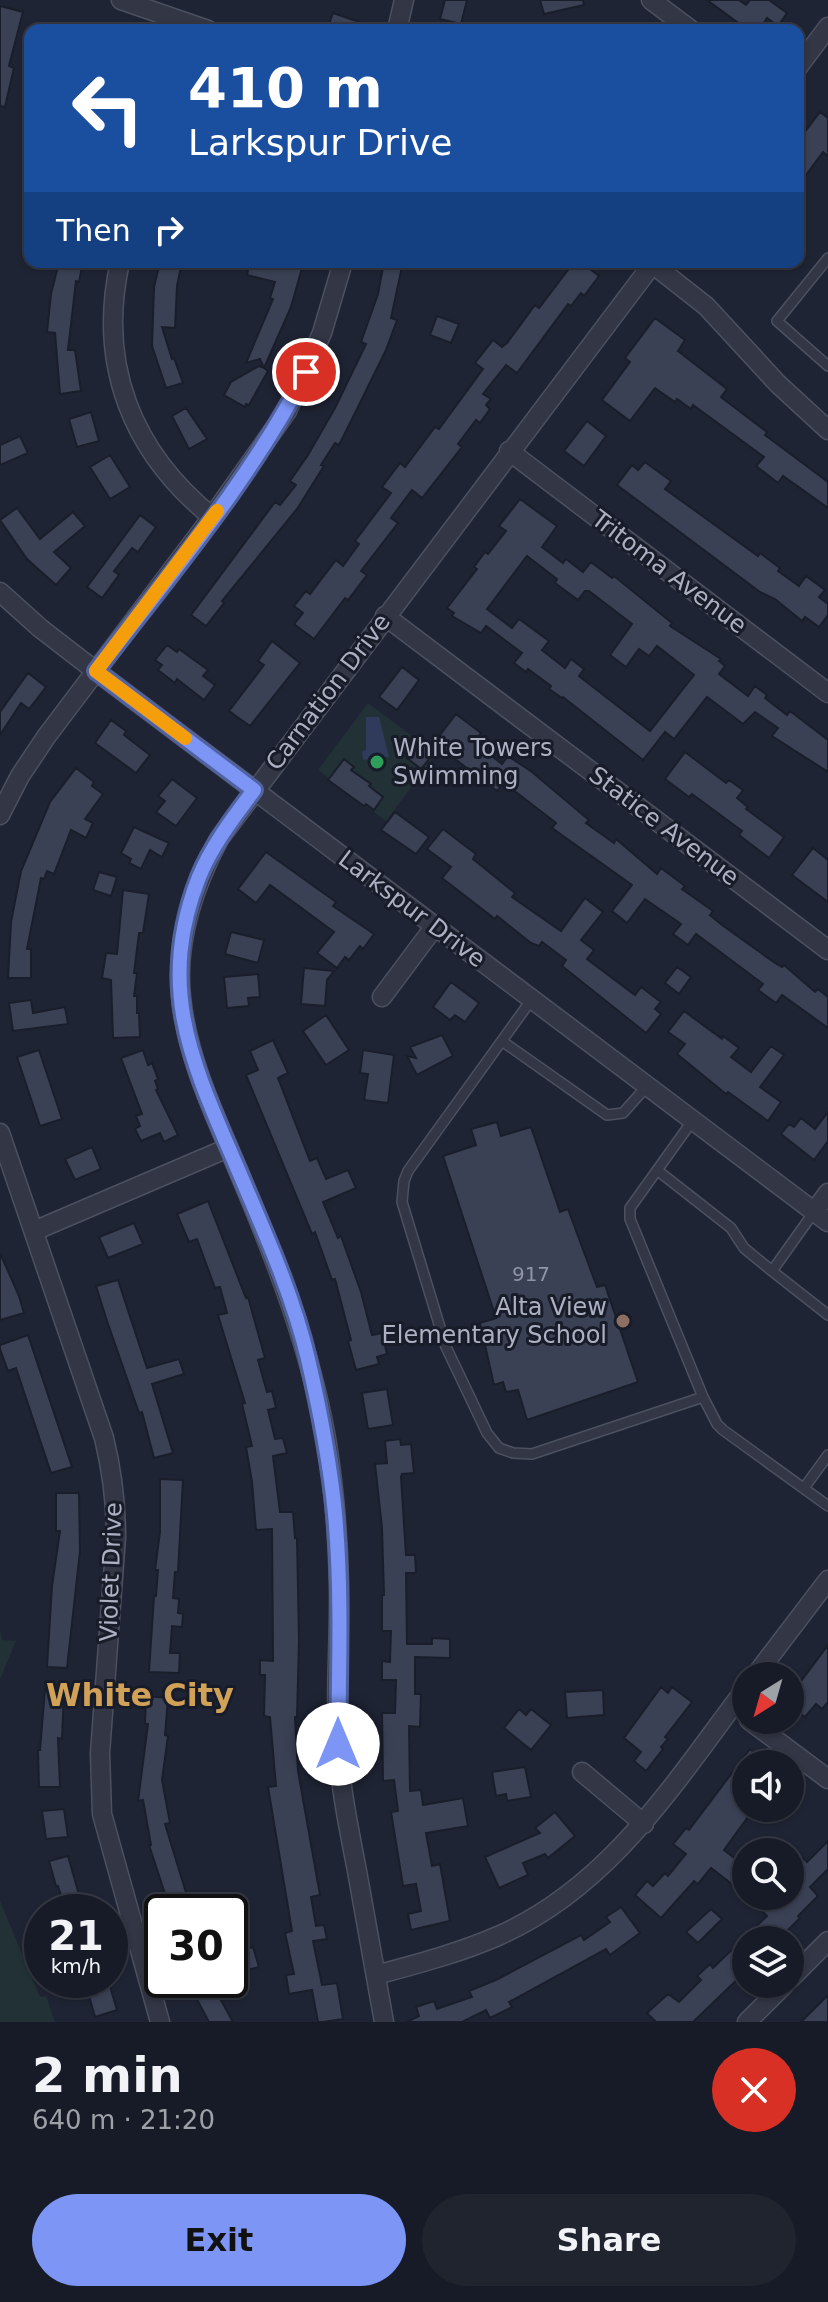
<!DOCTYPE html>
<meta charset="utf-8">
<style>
body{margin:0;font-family:"DejaVu Sans",sans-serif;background:#20242f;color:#f1f3f6;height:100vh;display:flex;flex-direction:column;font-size:30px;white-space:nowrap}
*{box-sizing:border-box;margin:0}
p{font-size:26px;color:#9ea1a7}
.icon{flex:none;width:44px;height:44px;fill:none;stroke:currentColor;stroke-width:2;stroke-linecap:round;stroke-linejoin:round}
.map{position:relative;height:2022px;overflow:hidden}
.side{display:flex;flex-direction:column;background:#171b27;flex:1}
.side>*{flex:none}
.top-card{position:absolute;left:24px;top:24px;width:780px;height:244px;border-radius:16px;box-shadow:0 2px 6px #0004,0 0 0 2px #363944;background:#1a4fa0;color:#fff;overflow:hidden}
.needle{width:52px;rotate:217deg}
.tools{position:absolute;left:732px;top:1662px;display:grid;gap:16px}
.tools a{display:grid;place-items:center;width:72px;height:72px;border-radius:50%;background:#171b27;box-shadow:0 2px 6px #0004,0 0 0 2px #363944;font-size:40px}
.speed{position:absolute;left:24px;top:1894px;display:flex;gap:16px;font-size:40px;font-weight:700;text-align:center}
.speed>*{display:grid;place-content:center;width:104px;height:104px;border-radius:50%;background:#171b27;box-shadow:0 2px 6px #0004,0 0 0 2px #363944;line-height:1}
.speed small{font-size:20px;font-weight:400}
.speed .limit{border:4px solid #111;border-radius:12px;background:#fff;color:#111}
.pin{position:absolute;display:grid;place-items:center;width:68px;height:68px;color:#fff;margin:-34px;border:4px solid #fff;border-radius:50%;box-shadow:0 2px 8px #0007}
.me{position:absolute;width:88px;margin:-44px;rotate:0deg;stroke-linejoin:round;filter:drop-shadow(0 0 6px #0008)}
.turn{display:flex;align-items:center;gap:28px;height:168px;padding:0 32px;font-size:36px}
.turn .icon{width:104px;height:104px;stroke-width:2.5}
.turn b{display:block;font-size:56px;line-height:68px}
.then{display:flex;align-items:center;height:76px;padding:0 32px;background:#0003;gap:16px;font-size:30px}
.round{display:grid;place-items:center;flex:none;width:84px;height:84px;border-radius:42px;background:#20242f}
.head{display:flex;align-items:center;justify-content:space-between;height:136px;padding:0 32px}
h1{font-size:48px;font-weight:800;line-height:60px}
.action{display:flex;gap:16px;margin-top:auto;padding:16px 32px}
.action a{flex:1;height:92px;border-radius:48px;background:#7d96f6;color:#111;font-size:32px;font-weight:800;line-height:92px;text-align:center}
.action a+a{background:#20242f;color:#f1f3f6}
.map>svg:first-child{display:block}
.green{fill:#213136}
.water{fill:#303a5a}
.building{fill:#3b4155;stroke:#1a1e2b;stroke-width:2;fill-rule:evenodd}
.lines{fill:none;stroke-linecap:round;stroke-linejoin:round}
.service-casing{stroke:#4c5160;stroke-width:12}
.minor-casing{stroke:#4c5160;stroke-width:21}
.service{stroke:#323645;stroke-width:9}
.minor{stroke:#323645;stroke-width:18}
.route-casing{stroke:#5162a0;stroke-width:20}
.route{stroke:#7d96f6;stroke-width:14}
.slow{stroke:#f59e0b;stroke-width:14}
.leisure-dot{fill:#2e9e5b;stroke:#181c29;stroke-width:3}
.education-dot{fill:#8d6e63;stroke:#181c29;stroke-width:3}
.labels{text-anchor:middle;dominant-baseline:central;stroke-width:6;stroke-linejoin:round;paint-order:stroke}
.number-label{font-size:20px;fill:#8f94a7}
.street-label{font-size:24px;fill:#abb0c2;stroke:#181c29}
.poi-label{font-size:24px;fill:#abb0c2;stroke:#181c29;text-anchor:start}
.district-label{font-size:32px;font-weight:bold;fill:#d1a158;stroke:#181c29}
</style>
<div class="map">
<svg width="828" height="2022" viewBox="0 0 828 2022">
<rect width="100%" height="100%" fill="#1f2434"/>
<path class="green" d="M368,703L436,754L386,821L318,770Z
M0,1629L2,1640L16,1641L0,1679Z
M0,1901L40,1997L46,1996L55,2022H0Z"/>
<path class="water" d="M366,717H379L389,757L363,760L362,751L366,750Z"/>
<path class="building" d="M445,0H467L461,24L440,19Z
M540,0H583L584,5L544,14Z
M707,0H739L746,5L750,0H769L787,13L778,26L767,18L759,30H748Z
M0,6L23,12L9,66L14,68L5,107L0,106Z
M333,13L377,28L376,30H327Z
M820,112L828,118V156L823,152L798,186V141Z
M59,262H83L79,282L76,281L68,350H75L81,391L60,394L55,333L47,332L51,294Z
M160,262H182L177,286L175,328L162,327L172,359L174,358L183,383L166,388L152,346L154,287Z
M250,262H283L302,268L291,307L264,368L268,371L249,405L246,404L245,407L224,395L231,382L259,366L264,368L260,359L246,363L273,299L270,298L275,282L247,275Z
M384,262H403L391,318L397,320L386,350L354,415L339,445L335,443L321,465L324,466L297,509L222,601L224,603L206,626L191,615L275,502L280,505L296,485L290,481L308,455L335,408L366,344L361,342L378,294Z
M574,262H581L599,276L584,296L581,293L571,306L568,304L517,373L506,365L483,394L491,399L486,405L490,409L480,423L476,420L458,444L462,447L422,498L412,490L391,518L398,523L361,571L367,575L348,600L345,598L314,639L294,624L303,613L294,606L306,591L310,594L336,560L343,566L359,544L355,541L391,493L382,487L400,463L405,467L435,427L439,429L483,369L475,363L493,340L502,347L507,343L535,305L539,308Z
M437,316L459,324L451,343L430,335Z
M655,318L685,340L678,351L727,389L721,397L767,432L765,435L828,482V508L783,476L778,483L756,466L764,457L693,405L691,409L677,399L675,402L655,388L630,421L602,400L630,362L625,358Z
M186,408L207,439L189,449L172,416Z
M91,412L99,441L77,447L69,419Z
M587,421L606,436L584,466L564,451Z
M20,436L28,453L0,465V445Z
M110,455L130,487L110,499L90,467Z
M645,462L671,481L665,489L758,556L760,553L780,568L778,571L799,586L806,576L825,590L819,597L828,604V615L819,627L805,617L802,621L775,599L760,592L617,485L632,465L638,470Z
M520,499L557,526L542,547L563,563L566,559L583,572L591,562L612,578L614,576L672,623L670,626L721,659L719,661L725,666L719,674L748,696L755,686L767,695L765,698L787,715L790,711L828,740V772L772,736L778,728L755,712L743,724L707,697L674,739L665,732L643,760L563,697L562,698L549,689L551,686L528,669L526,672L514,663L522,653L486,626L481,633L452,616L454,613L447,608L477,569L474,567L485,552L488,554L506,531L499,526ZM527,556L557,579L555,583L578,600L585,591H589L632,624L610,655L626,667L639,649L649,656L657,646L694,675L650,731L579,676L584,669L571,659L565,668L542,650L549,641L519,619L512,628L487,609Z
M17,508L40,539L73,512L85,526L54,552L71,568L56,585L27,559L0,520Z
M140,515L156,527L138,552L132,548L114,571L119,575L102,598L87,587Z
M272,641L300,663L250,726L229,711L264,665L258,661Z
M167,645L177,652L179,649L208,670L203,676L215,685L204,700L177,679L175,683L158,670L162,665L155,660Z
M402,667L419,680L397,710L379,697Z
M28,673L46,687L29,709L21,703L0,735V712Z
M456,714L481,733L474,742L502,764L508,756L532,772L589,820L586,823L614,843L616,839L657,874L661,868L685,886L682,889L713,911L710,915L722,925L775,963L782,967L784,965L815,992L818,989L828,997V1028L782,995L776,1003L758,990L763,984L696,934L688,945L673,934L681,924L645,899L627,923L612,911L632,885L552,828L556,823L504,783L497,791L434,743Z
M111,720L126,731L124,735L150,755L136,773L95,743Z
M420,741L435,752L421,769L407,758Z
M685,752L726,783L729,780L743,790L737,798L748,807L746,809L784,837L769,858L739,835L742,831L692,794L689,797L665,779Z
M344,759L354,767L351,770L371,784L369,786L383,797L374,810L366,804L364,806L328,780Z
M76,768L94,782L92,786L103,794L85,819L93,823L86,838L71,830L54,874L47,871L44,879L41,878L27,949H31V978H8L11,922L21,871L50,802Z
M172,779L197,798L176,826L156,812L165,801L158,796Z
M395,812L429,837L416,854L381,830Z
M134,827L169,843L162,857L150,850L141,869L129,863L131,859L121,853Z
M443,829L476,854L473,859L515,893L512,897L561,931L585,898L603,912L581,940L594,950L587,959L635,995L641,987L661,1002L655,1009L661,1014L646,1033L562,966L566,960L542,942L539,946L531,943L497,916L495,919L442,878L451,867L427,849Z
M813,848L828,860V902L792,875Z
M266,852L336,902L333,906L374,934L363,949L360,946L349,960L345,957L337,968L317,953L334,932L270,885L256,903L238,889Z
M99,872L117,877L111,896L93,890Z
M123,890L149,894L143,933H139L134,973H137L134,996H137V1013H139L140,1037L113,1038L111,980L102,978L106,953L117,954Z
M231,932L264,940L258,963L225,954Z
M677,967L691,977L679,994L665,983Z
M304,968L334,971L327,980L325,1006L301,1004Z
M258,974L260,997L248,998L249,1006L227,1008L224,977Z
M451,982L479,1003L465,1022L455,1015L450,1020L433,1007Z
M31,1000L33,1013L65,1007L68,1024L13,1031L9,1003Z
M684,1011L722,1039L723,1036L739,1048L731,1057L751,1072L771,1046L784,1055L760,1087L781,1102L768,1121L728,1092L726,1094L677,1054L685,1044L668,1032Z
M326,1015L349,1050L326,1065L303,1031Z
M442,1035L453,1056L417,1075L407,1056L416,1058L410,1047Z
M273,1040L288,1073L278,1078L310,1161L317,1158L326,1179L348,1170L356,1188L323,1202L338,1238L341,1236L361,1292L372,1335L382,1333L387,1354L377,1357L379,1364L356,1370L348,1341L351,1340L335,1279L332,1280L315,1232L312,1234L246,1075L258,1070L250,1051Z
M39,1050L62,1119L40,1126L17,1057Z
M143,1050L148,1065L152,1063L158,1079L155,1081L158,1089L156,1090L178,1135L164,1142L160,1133L141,1141L135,1129L140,1126L136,1116L142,1114L121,1058Z
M363,1050L394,1055L388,1103L364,1100L368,1074L360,1073Z
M828,1112V1141L814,1160L781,1134L789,1124L794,1127L801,1118L815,1129Z
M497,1122L501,1136L531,1127L560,1212L568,1209L597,1287L605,1285L638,1382L527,1420L518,1390L506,1392L503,1382L494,1385L480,1323L496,1318L443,1156L476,1145L471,1129Z
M92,1147L101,1169L75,1180L65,1159Z
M208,1201L246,1298L248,1297L265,1358L258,1360L267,1392L272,1391L276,1408L268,1410L275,1439L283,1438L287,1453L273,1456L280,1512H293L295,1538H297L299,1640L297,1717H295L298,1771L320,1895L311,1897L316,1926L324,1925L327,1939L313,1941L322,1985L337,1983L343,2019L323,2022H318L312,1990L289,1994L286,1975L294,1974L285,1933L292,1931L268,1787L276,1786L270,1717L264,1716L265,1675H260V1660L273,1661L272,1529L256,1530L252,1482L246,1447L252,1446L242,1404L245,1403L218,1315L227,1313L220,1287L215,1288L197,1239L189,1242L177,1214Z
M134,1223L143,1244L108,1258L99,1237Z
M0,1253L19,1296L24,1313L0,1320Z
M118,1280L147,1368L179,1359L184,1374L152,1384L173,1453L154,1458L142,1412L139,1413L107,1321L96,1286Z
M28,1335L72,1467L51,1473L16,1368L8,1371L0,1349V1345Z
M387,1389L393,1425L368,1429L362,1393Z
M400,1439L401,1445L411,1444L414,1473L402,1474L401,1477L406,1555H415L416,1573H406L407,1644H432V1638L450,1639V1658L415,1657V1694H421L420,1727L409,1726L410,1791L421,1790L423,1805L463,1798L468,1826L426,1833L432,1866L440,1864L450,1921L411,1930L408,1914L421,1911L416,1884L403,1886L391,1812L398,1811L394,1780L383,1781L382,1713H395L396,1680H382V1661L390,1662L391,1631H382V1595H384L382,1528L375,1464L387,1463L385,1441Z
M160,1479L183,1480L178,1572H175L173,1598L179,1599L178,1613L183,1614L182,1627L172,1626L170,1653H180L179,1673L149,1672L154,1596H156L158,1570H155L160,1532Z
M56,1493H79L80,1551L67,1668L47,1667L52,1586L60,1531H56Z
M828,1645V1702L822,1709L816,1704L805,1717L790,1706V1696Z
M661,1687L668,1693L672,1687L692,1702L665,1737L668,1739L661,1747L663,1749L646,1771L634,1761L641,1752L624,1738Z
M45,1689L64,1690L62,1739L58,1738L60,1787H39L38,1750H40Z
M603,1690L604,1715L567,1718L565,1692Z
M146,1696L168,1698L165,1735L168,1736L162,1780L170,1823L165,1824L192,1912H171L149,1845H151L143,1800L138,1801L148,1724H145Z
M519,1709L526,1715L531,1709L551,1725L531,1750L504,1728Z
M750,1749L769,1764H746V1811L750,1814L724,1850L746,1867V1895L711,1868L698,1884L694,1881L661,1918L635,1895L647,1881L653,1886L665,1873L668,1876L686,1854L673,1844L686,1828L689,1830Z
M525,1767L531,1797L507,1801L506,1794L496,1796L492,1772Z
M64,1809L68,1837L46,1839L42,1811Z
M555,1812L575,1836L548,1858L545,1854L523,1863L528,1875L499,1888L485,1857L540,1833L535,1828Z
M828,1841V1869L810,1887L818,1896L798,1916L800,1918L778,1940H746V1971L693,2022H656L647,2013L668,1994L679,2002L701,1980L697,1976L710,1964L713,1968L767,1916L747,1896H790V1870L803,1858L807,1862Z
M68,1856L84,1912H66L58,1886H56L49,1861Z
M234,1897L238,1912H193L192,1908Z
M621,1907L640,1933L610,1955L606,1949L509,2002L512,2007L490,2018L486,2010L462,2022H407L419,2016L416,2007L434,2001L437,2009L472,1997L469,1991L498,1979L581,1935L584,1940L610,1922L606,1917Z
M711,1909L722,1919L698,1943L686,1932Z
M253,1947L259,1967L239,1972L233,1953Z
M211,1982L233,2022H209L193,1992Z
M109,1983L117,2010L95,2017L87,1989Z
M828,1995V2022H801Z"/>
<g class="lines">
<defs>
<path id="service" d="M828,258L777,321L828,366
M532,999L408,1171L404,1181L402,1202L446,1347L487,1433L499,1448L513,1453L532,1454L703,1397
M502,1041L607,1115L623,1113L647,1086
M693,1120L630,1208V1219L703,1397L717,1424L723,1430L828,1506
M657,1170L731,1228L744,1248L772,1271
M814,1212L772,1271L828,1315
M804,1488L828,1455"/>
<path id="minor" d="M121,0L208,30
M651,0L691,30
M397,30L404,0
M798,67L828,27
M120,262C97,365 132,452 212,517
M650,262L706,306L778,384L828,430
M509,451L828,693
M0,592L40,628L84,662L828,1222
M385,616L828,950
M0,815L20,776L46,737L212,517L287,411L322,333L343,262
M382,997L435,926
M0,1133L104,1438C112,1471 116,1502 116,1537L100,1753L102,1814L160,2022
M814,1212L828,1193
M34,1231L228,1148
M755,1676L828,1580
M749,1720L828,1779
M582,1772L644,1824
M376,1975C417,1964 459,1953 498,1936C610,1887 675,1782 746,1688
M790,1979L828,1941
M384,2022C375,1972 366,1921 357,1871C349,1829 340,1787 338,1744C335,1691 340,1638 339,1585C338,1536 334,1486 326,1438C310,1349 278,1265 243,1182C218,1121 188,1064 181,997C175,941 193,888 219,839L654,262
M747,2022L785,1984"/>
</defs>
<use href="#service" class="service-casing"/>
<use href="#minor" class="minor-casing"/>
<use href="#service" class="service"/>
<use href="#minor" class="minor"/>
</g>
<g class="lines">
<defs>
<path id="route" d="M306,372C252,478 168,577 96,671L254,790C234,817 212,845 199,877C154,991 195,1069 239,1172C265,1233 293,1295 308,1359C320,1411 330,1462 335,1514C342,1590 339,1668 338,1744"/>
</defs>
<use href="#route" class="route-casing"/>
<use href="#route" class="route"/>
<path class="slow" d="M185,738L96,671L217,511"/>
</g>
<circle class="leisure-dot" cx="377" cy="762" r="8"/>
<circle class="education-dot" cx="623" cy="1321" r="8"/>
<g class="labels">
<g class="number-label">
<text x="531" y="1274">917</text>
</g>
<g class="street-label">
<text transform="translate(669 572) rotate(37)">Tritoma Avenue</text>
<text transform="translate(328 692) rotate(-53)">Carnation Drive</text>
<text transform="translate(664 826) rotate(37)">Statice Avenue</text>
<text transform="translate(412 909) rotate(37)">Larkspur Drive</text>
<text transform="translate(111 1572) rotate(-88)">Violet Drive</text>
</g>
<g class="poi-label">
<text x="393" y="748">White Towers<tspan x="393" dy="28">Swimming</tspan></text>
<text x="607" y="1307" text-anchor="end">Alta View<tspan x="607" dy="28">Elementary School</tspan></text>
</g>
<g class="district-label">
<text x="140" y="1695">White City</text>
</g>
</g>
</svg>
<div class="tools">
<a><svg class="needle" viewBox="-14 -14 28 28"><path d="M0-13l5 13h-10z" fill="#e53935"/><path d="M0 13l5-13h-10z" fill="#9ea1a7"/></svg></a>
<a><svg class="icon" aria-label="sound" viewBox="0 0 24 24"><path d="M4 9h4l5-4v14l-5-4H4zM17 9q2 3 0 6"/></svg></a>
<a><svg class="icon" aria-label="search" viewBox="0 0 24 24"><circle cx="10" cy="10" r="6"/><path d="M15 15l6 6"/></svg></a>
<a><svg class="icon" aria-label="layers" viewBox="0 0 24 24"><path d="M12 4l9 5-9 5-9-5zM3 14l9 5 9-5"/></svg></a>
</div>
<div class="speed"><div>21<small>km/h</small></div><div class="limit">30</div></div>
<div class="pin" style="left:306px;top:372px;background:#d93025"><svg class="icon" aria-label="arrive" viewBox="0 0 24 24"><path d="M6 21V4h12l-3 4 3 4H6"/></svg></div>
<svg class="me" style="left:338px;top:1744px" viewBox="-20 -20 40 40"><circle r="19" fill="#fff"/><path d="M0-13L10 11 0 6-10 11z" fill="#7d96f6"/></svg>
<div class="top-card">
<div class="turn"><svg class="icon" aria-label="left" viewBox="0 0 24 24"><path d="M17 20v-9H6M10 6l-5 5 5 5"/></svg><div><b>410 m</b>Larkspur Drive</div></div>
<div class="then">Then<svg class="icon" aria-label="right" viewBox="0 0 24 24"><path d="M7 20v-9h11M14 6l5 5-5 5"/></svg></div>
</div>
</div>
<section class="side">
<div class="head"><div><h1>2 min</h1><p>640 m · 21:20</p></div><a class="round" style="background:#d93025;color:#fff"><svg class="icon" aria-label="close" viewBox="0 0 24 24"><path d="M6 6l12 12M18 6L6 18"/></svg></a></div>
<div class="action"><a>Exit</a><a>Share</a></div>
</section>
